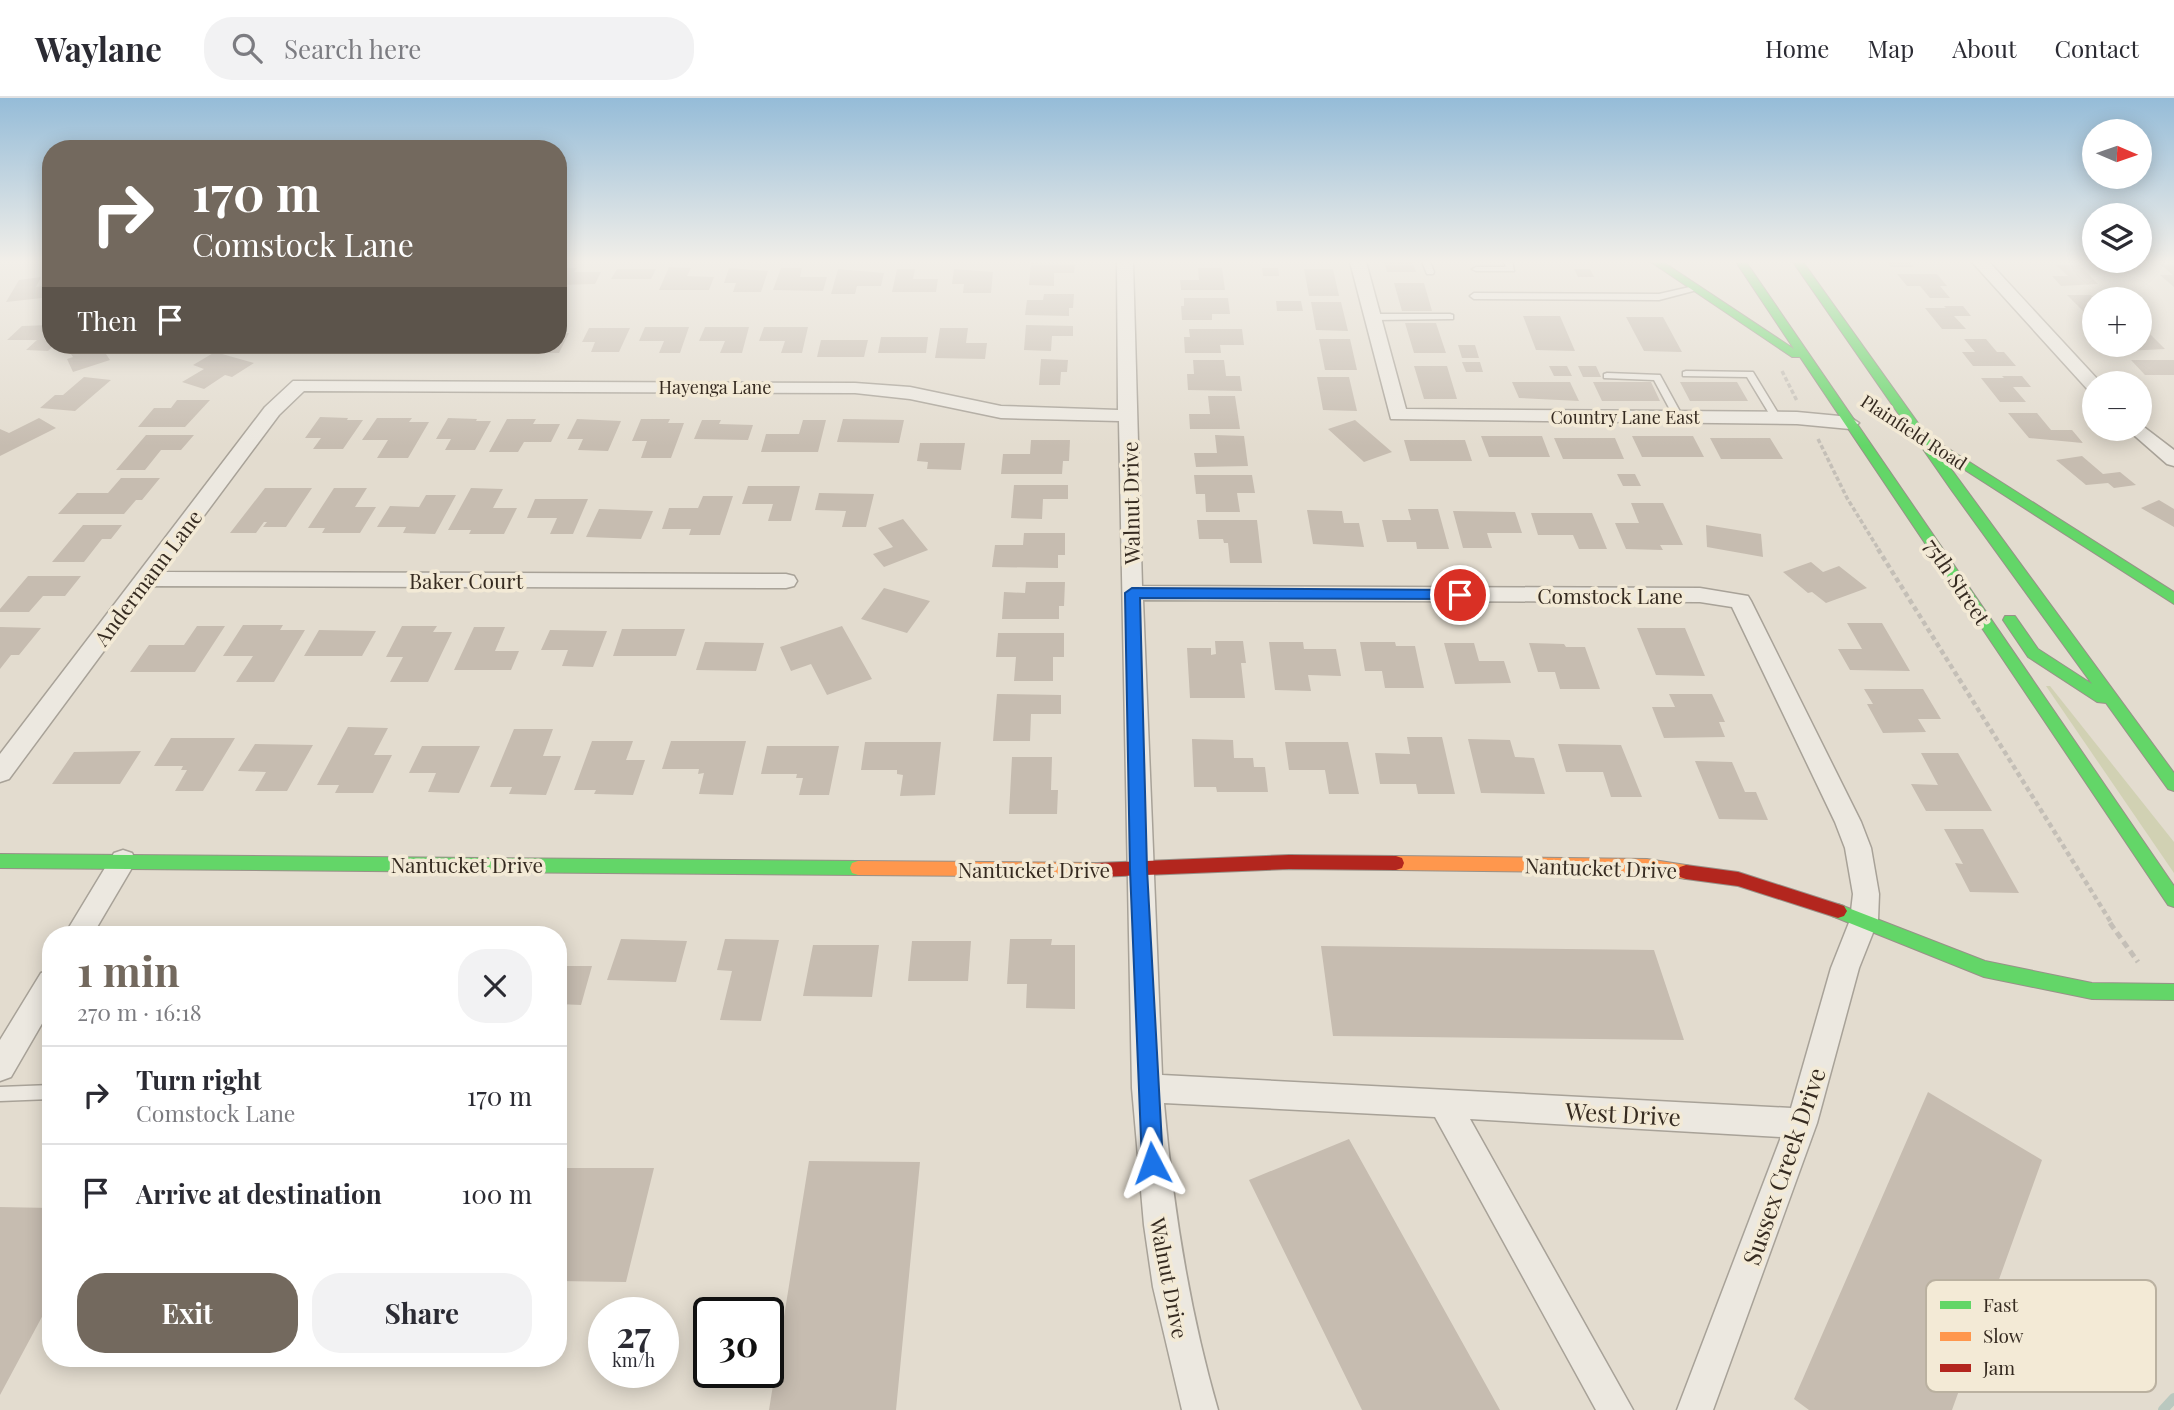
<!DOCTYPE html>
<meta charset="utf-8">
<style>
body{margin:0;font-family:"Playfair Display",serif;background:#f2f2f3;color:#2b2b33;height:100vh;display:flex;flex-direction:column;font-size:26px;white-space:nowrap}
*{box-sizing:border-box;margin:0}
p{font-size:23px;color:#7c7c81}
.icon{flex:none;width:38px;height:38px;fill:none;stroke:currentColor;stroke-width:2;stroke-linecap:round;stroke-linejoin:round}
.map{position:relative;flex:1;overflow:hidden}
.panel{position:absolute;left:42px;top:828px;width:525px;height:441px;display:flex;flex-direction:column;background:#fff;border-radius:28px;box-shadow:0 4px 18px #0003}
.panel>*{flex:none}
.banner{position:absolute;left:42px;top:42px;width:525px;height:214px;border-radius:28px;box-shadow:0 4px 18px #0003;background:#73695e;color:#fff;overflow:hidden}
.needle{width:46px;rotate:92deg}
.fabs{position:absolute;left:2082px;top:21px;display:grid;gap:14px}
.fabs a{display:grid;place-items:center;width:70px;height:70px;border-radius:50%;background:#fff;box-shadow:0 4px 18px #0003;font-size:35px}
.speed{position:absolute;left:588px;top:1199px;display:flex;gap:14px;font-size:35px;font-weight:700;text-align:center}
.speed>*{display:grid;place-content:center;width:91px;height:91px;border-radius:50%;background:#fff;box-shadow:0 4px 18px #0003;line-height:1}
.speed small{font-size:18px;font-weight:400}
.speed .limit{border:4px solid #111;border-radius:10px;background:#fff;color:#111}
.pin{position:absolute;display:grid;place-items:center;width:60px;height:60px;color:#fff;margin:-30px;border:4px solid #fff;border-radius:50%;box-shadow:0 2px 7px #0007}
.me{position:absolute;width:77px;margin:-38px;rotate:356deg;stroke-linejoin:round;filter:drop-shadow(0 0 5px #0008)}
.turn{display:flex;align-items:center;gap:24px;height:147px;padding:0 35px;font-size:32px}
.turn .icon{width:91px;height:91px;stroke-width:2.5}
.turn b{display:block;font-size:49px;line-height:60px}
.then{display:flex;align-items:center;height:66px;padding:0 35px;background:#0003;gap:14px;font-size:26px}
.round{display:grid;place-items:center;flex:none;width:74px;height:74px;border-radius:28px;background:#f2f2f3}
.overview{display:flex;align-items:center;justify-content:space-between;height:119px;padding:0 35px}
h1{font-size:42px;font-weight:700;line-height:52px;color:#73695e}
.action{display:flex;gap:14px;margin-top:auto;padding:14px 35px}
.action a{flex:1;height:80px;border-radius:28px;background:#73695e;color:#fff;font-size:28px;font-weight:700;line-height:80px;text-align:center}
.action a+a{background:#f2f2f3;color:#2b2b33}
ul{padding:0;list-style:none}
li{display:flex;align-items:center;gap:21px;height:98px;padding:0 35px;border-top:2px solid #e1e1e2}
li div{flex:1}
li b{display:block;font-size:26px}
li em{font-style:normal}
header{display:flex;align-items:center;gap:42px;box-sizing:border-box;height:98px;padding:0 35px;background:#fff;border-bottom:2px solid #e1e1e2}
header strong{font-size:33px}
nav{display:flex;gap:38px;margin-inline-start:auto;font-size:24px}
.search{width:490px;height:63px;background:#f2f2f3;display:flex;align-items:center;gap:18px;box-sizing:border-box;padding:0 24px;border-radius:28px;color:#7c7c81;font-size:26px}
.map>svg:first-child{display:block}
.green{fill:#d1d1b3}
.lines{fill:none;stroke-linecap:round;stroke-linejoin:round}
.stream{stroke:#bac8bf;stroke-width:10}
.building{fill:#c6bcb0}
.lane-casing{stroke:#a8a298;stroke-width:3}
.street-casing{stroke:#a8a298;stroke-width:3}
.fast-casing{stroke:#989188;stroke-width:2}
.slow-casing{stroke:#989188;stroke-width:2}
.jam-casing{stroke:#989188;stroke-width:2}
.path-far2{stroke:#c4bfb7;stroke-width:3.5;stroke-dasharray:4.5 2.5;stroke-linecap:butt}
.path-far1{stroke:#c4bfb7;stroke-width:4.5;stroke-dasharray:5 3.5;stroke-linecap:butt}
.path{stroke:#c4bfb7;stroke-width:5;stroke-dasharray:7 4.5;stroke-linecap:butt}
.lane{fill:#ece8e0;fill-rule:evenodd}
.street{fill:#ece8e0;fill-rule:evenodd}
.fast{fill:#63d668;fill-rule:evenodd}
.slow{fill:#ff974d;fill-rule:evenodd}
.jam{fill:#b3261e;fill-rule:evenodd}
.route{fill:#1a73e8;stroke:#114b97;stroke-width:2}
.labels{text-anchor:middle;dominant-baseline:central;stroke-width:7;stroke-linejoin:round;paint-order:stroke}
.far-street-label{font-size:18px;fill:#362b21;stroke:#f3ead6}
.street-label{font-size:21px;fill:#362b21;stroke:#f3ead6}
.near-street-label{font-size:24px;fill:#362b21;stroke:#f3ead6}
.key{fill:#f3ead6;stroke:#bab1a0;stroke-width:2}
.key-label{font-size:19px;fill:#362b21}
</style>
<header>
<strong>Waylane</strong>
<div class="search"><svg class="icon" aria-label="search" viewBox="0 0 24 24"><circle cx="10" cy="10" r="6"/><path d="M15 15l6 6"/></svg>Search here</div>
<nav><a>Home</a><a>Map</a><a>About</a><a>Contact</a></nav>
</header>
<div class="map">
<svg width="2174" height="1312" viewBox="0 0 2174 1312">
<rect width="100%" height="100%" fill="#e3dccf"/>
<path class="green" d="M2046,588H2050L2174,744V775Z"/>
<g class="lines">
<path class="stream" d="M2163,1312L2174,1300"/>
</g>
<path class="building" d="M1384,164H1413L1416,174H1387Z
M1887,164H1909L1914,169H1891Z
M1031,165L1075,166L1074,175H1054V188L1029,187Z
M2160,166H2174V189L2160,177H2173Z
M2056,167H2079L2098,186L2061,188L2052,178H2068Z
M669,169L691,170L687,178L714,179L709,192H659Z
M558,170H577L574,174H601L595,186L558,187Z
M729,170L768,173L761,194H733L736,185H724Z
M781,170H802L800,179H827L823,193L773,192Z
M1198,170H1222L1225,192H1181L1180,182H1199Z
M1262,170H1278L1279,178H1263Z
M617,171H656L651,181H611Z
M838,171L884,175L881,188H857L855,196H831Z
M897,171H915L913,181H938L936,194H892Z
M954,171L993,174L991,195H963L964,186H952Z
M1304,171H1333L1339,198H1309Z
M1574,171H1590L1594,179H1578Z
M1897,176H1937L1947,188H1940L1950,200H1930L1920,188H1907Z
M41,179L36,189L51,187V199L6,204L19,182Z
M1394,185H1424L1432,213H1402Z
M1044,196H1074L1073,210H1069V218L1025,217L1027,202H1043Z
M2067,197H2091L2095,200V218H2088Z
M1184,200H1228L1230,216H1212V222H1182L1181,208H1184Z
M1276,203H1301L1303,213H1277Z
M1311,204H1341L1348,233L1316,232Z
M1944,208H1963L1971,218H1954L1966,231H1942L1925,210H1946Z
M1523,218H1560L1575,253L1536,252Z
M1626,219H1663L1682,254L1644,253Z
M1405,225H1436L1446,255H1414Z
M51,227V247H54L48,253L26,252L37,242H7L22,228Z
M1026,227L1073,228V238H1052L1051,253L1024,252Z
M645,229H689L680,255H659L664,243H639Z
M705,229H749L742,255H720L725,243H699Z
M764,229H808L802,255H781L785,243H759Z
M2140,229H2143L2165,251L2125,253L2119,247H2140Z
M589,230H630L619,254H591L595,244H582Z
M940,230H968L966,245H987L985,261L935,260Z
M1189,231H1242L1244,247H1220L1221,255H1185L1184,239H1190Z
M558,235H569L559,255L510,254L515,247H558Z
M881,239H928L926,255H878Z
M1319,241H1350L1357,272H1325Z
M1964,241H1986L1997,254H2004L2016,268H1973L1962,254H1975Z
M821,242H868L864,259H817Z
M89,247H123L125,250L106,256L110,262L73,274L67,261L73,259L69,253Z
M420,247H441L437,253H416Z
M457,247H500L496,253L454,252Z
M1458,247H1475L1479,260H1462Z
M215,254L254,265L232,279L225,277L204,291L182,284L204,271L193,267Z
M1041,261L1068,262L1067,274H1061L1060,287H1039Z
M1193,262H1224L1226,278H1240L1242,293L1188,292L1187,276H1194Z
M2131,262H2174V277H2145Z
M1462,264H1480L1483,274H1466Z
M1414,268H1447L1457,301H1424Z
M1549,268H1567L1572,278H1554Z
M1578,268H1596L1601,279H1583Z
M2002,278H2022L2031,289H2013L2026,304H2000L1981,280H2004Z
M84,279L111,282L75,313L40,310L55,297H63Z
M1317,279H1349L1357,313L1323,312Z
M1512,284H1570L1579,303L1519,300Z
M1593,284H1651L1660,303H1602Z
M1680,284H1737L1748,303H1690Z
M1208,298H1235L1240,331H1190L1189,316H1210Z
M177,302H210L185,329H138L154,310H171Z
M2008,315H2037L2051,332H2072L2083,345L2029,340Z
M320,319L348,320L347,322H363L343,351H313L321,340H305Z
M39,320L56,330L0,358V331L9,335Z
M377,320H412L409,324H429L408,360H377L388,342H362Z
M448,320L477,321L476,323H491L475,352H445L451,341H436Z
M507,321H536L533,326H560L551,344H524L518,354H489Z
M577,321L621,323L608,353L578,352L583,341H567Z
M641,321H670L668,325H684L671,360H641L647,343H632Z
M843,321L904,322L899,345L837,344Z
M702,322H721L719,326L753,327L748,342L694,341Z
M803,322H826L818,354H761L766,336H799Z
M1355,322L1392,354L1364,364L1328,331Z
M146,337H194L181,352H161L145,372H116Z
M1215,337L1244,338L1248,368L1196,369L1194,355H1217Z
M1481,338H1542L1550,359H1489Z
M1632,338H1693L1704,359H1642Z
M1554,340H1615L1624,361H1563Z
M1710,340H1770L1783,361H1721Z
M1031,342H1070L1069,363H1063L1062,376H1001L1003,356H1030Z
M1404,342H1465L1472,363H1410Z
M920,345H965L961,372L927,371L928,364L917,363Z
M2082,358L2103,376L2120,374L2136,387L2114,390L2108,385L2086,387L2056,362Z
M1617,376H1635L1641,388H1623Z
M1194,377H1252L1255,395H1237L1240,414H1206L1205,396H1196Z
M121,380H160L142,402H136L124,416H58L77,395H108Z
M1014,387H1068V401H1043L1042,421L1011,420Z
M748,388H800L791,423H768L773,406H742Z
M265,390H312L286,429H263L267,424H264L256,435H230Z
M334,390H367L355,409H376L360,435H322L325,430H308Z
M471,390L503,391L493,410H517L504,436H469L471,432H448Z
M819,395L874,396L866,429H842L846,413L815,412Z
M426,397H456L435,436L403,435L406,429H377L390,408L419,409Z
M703,398H733L720,437H689L691,431H662L669,410H698Z
M535,401H588L573,436H550L557,420H527Z
M2159,402L2174,411V429L2141,410Z
M1631,405H1663L1683,447H1660L1663,452L1626,451L1615,425H1639Z
M599,411L653,413L641,441L586,439Z
M1408,411H1438L1449,451H1417L1416,444H1387L1382,422H1411Z
M1307,412L1342,413L1344,425H1359L1364,449L1313,446Z
M1453,413L1515,414L1522,435H1487L1492,450H1463Z
M1531,415H1592L1607,451H1579L1573,437H1538Z
M903,421L928,452L884,469L873,456L893,449L878,430Z
M1197,422H1257L1262,465H1230L1228,445H1224L1223,441H1199Z
M83,427H122L111,441H102L84,464H52Z
M1706,427L1761,436L1763,459L1707,449Z
M1024,435H1065V457H1058V470L992,469L995,447H1023Z
M1811,464L1823,474L1839,468L1867,490L1826,505L1812,494L1808,495L1783,474Z
M28,478H81L65,498H43L29,514H0V511Z
M1026,484H1065L1064,508H1059V521H1002L1004,494L1025,495Z
M884,490L930,503L907,535L861,521Z
M1847,525H1882L1910,573L1850,572L1838,551H1862Z
M243,527H283L280,532H305L274,584H236L253,558H223Z
M197,528H225L195,574H130L149,547H184Z
M402,528H437L433,534H452L428,584H390L403,559H386Z
M842,528L872,581L827,597L811,566L791,573L780,549Z
M0,529L41,530L19,557H11L0,571Z
M474,529H505L495,553H519L511,572H454Z
M1637,530H1685L1705,578L1656,577Z
M622,531H685L676,558H613Z
M319,532L376,533L362,558H304Z
M550,532L607,533L593,569L562,568L568,552H541Z
M998,535H1064V559H1053V583H1014L1016,559H996Z
M1215,543H1243L1246,565H1241L1245,600H1190L1187,550H1211V557L1216,556Z
M705,544L764,545L756,573L696,572Z
M1269,544H1303L1304,551H1336L1341,578L1308,577L1311,593L1275,592Z
M1360,544H1395L1396,548H1415L1424,590H1385L1382,573H1365Z
M1444,545H1474L1479,563H1504L1511,585L1455,586Z
M1529,545L1564,546L1566,549H1585L1600,591H1560L1555,574H1538Z
M1864,591H1923L1941,621H1918L1926,634L1883,635L1867,606H1873Z
M997,596L1061,597V616H1031L1030,643H993Z
M1669,596H1712L1725,624H1719L1725,639L1664,640L1652,609H1675Z
M348,629L388,630L374,657H392L373,695H335L339,687H317Z
M514,631H553L543,658H561L546,697L509,696L512,689H490Z
M1407,639H1442L1455,696H1418L1416,686H1380L1375,655L1410,656Z
M171,640H235L203,693H175L187,672H181L183,668H154Z
M1192,641L1233,642L1234,660H1253L1254,669H1265L1268,694H1217L1216,689H1194Z
M1468,641L1510,642L1515,659L1534,660L1545,696L1481,695Z
M592,643H633L626,662H645L633,697L594,696L596,692H574Z
M671,643H746L733,697L699,696L704,675L698,676L699,671H662Z
M865,644H941L935,697L900,698L903,677L897,676V672H861Z
M1285,644H1348L1359,696H1329L1325,672H1289Z
M255,646L313,647L287,693H255L266,674L238,673Z
M1558,646L1621,647L1642,699H1611L1603,674H1566Z
M422,648H480L459,695L428,694L436,675H409Z
M767,648H839L829,697H799L803,680H796L797,676H761Z
M141,653L120,686H52L74,654Z
M1921,655H1958L1992,713H1926L1911,686L1938,687Z
M1012,659H1052L1051,692H1058L1057,716H1009Z
M1695,663L1732,664L1745,694H1756L1768,722L1719,721Z
M1944,731H1983L2019,795L1970,794L1955,765L1963,766Z
M621,841L687,843L676,884L607,882Z
M725,841L779,842L761,923L720,922L732,873L717,872Z
M1010,841H1052L1051,847H1075V911L1026,910L1027,886H1007Z
M912,843H971L968,883H908Z
M813,847H879L872,899L803,898Z
M1321,848L1654,852L1684,942L1333,938Z
M558,868H592L581,907L558,906Z
M1928,994L2042,1062L1952,1312H1809L1794,1301Z
M1349,1041L1500,1312H1362L1249,1082Z
M809,1063L920,1064L896,1312H769Z
M558,1070H654L626,1184L558,1183Z
M0,1109L51,1110V1202L0,1297Z"/>
<g class="lines">
<defs>
<path id="lane" d="M1422,164H1430L1434,174L1433,176H1427Z
M1504,164H1512L1514,173H1476L1472,171L1476,169H1506Z
M1694,188L1698,190L1697,192L1659,202L1474,201L1470,198L1474,195L1659,196Z
M1450,216L1453,217V221L1372,222L1368,219L1372,216Z
M1686,273L1753,274L1781,320L1779,322H1773L1747,279L1683,278V274Z
M1607,275L1660,277L1683,319L1681,321H1675L1654,282L1604,280V276Z
M51,987V1001L0,1003V989Z"/>
<path id="street" d="M1117,164H1133L1142,488L1700,490L1748,498L1751,503L1861,724L1871,750L1879,796L1878,822L1859,870L1817,1025L1713,1312H1677L1781,1039L1470,1021L1633,1312H1596L1435,1019L1164,1005C1173,1110 1189,1211 1218,1312H1182L1153,1189L1144,1127L1132,990L1119,323L1001,320L910,301L855,295L304,293L279,317L162,474L786,476L794,478L797,483L794,488L786,490L152,488L9,681L0,684V656L265,309L293,283L855,285L910,289L1001,308L1118,312ZM1143,502L1700,504L1732,509L1835,724L1845,750L1853,796L1850,822L1831,870L1791,1010L1162,977Z
M1350,164H1366L1406,311L1797,314L1850,319L1859,325L1850,331L1797,326L1391,321Z
M1972,164H1989L2101,285H2095V294L2089,293Z
M2140,326L2174,352V368L2167,366L2127,331H2140Z
M123,752L132,755L136,763L93,836H65L114,755Z
M51,872V910L11,979L0,983V942L41,875Z"/>
<path id="fast" d="M1651,164H1663L1794,251L1736,164H1746L2174,788V809L2168,807L1800,259H1792Z
M1793,164H1803L1933,346H1941L2174,494V506L1940,356L2174,675V693L2168,691L2106,605L2097,604L2028,559L2003,522L2005,518H2015L2038,551L2092,586L1950,390Z
M0,756L858,763L864,765L866,770L864,775L858,777L0,770Z
M1838,806L1985,863L2092,885L2174,886V902L2092,901L1984,879L1832,818L1829,813L1832,808Z"/>
<path id="slow" d="M1396,758L1647,761L1686,767L1692,769L1695,774L1692,779L1686,781L1647,775L1396,772L1390,770L1388,765L1390,760Z
M858,763L1097,765L1103,767L1106,772L1103,777L1097,779L858,777L852,775L850,770L852,765Z"/>
<path id="jam" d="M1289,757L1396,758L1402,760L1404,765L1402,770L1396,772L1289,771L1097,779L1091,777L1088,772L1091,767L1097,765Z
M1686,767L1738,774L1844,808L1847,813L1844,818L1838,820L1738,788L1686,781L1680,779L1677,774L1680,769Z"/>
</defs>
<use href="#lane" class="lane-casing"/>
<use href="#street" class="street-casing"/>
<use href="#fast" class="fast-casing"/>
<use href="#slow" class="slow-casing"/>
<use href="#jam" class="jam-casing"/>
<path class="path-far2" d="M1782,273L1797,303
M1818,341L1847,400L1879,452"/>
<path class="path-far1" d="M1878,451L2112,826"/>
<path class="path" d="M2110,825L2138,864"/>
<use href="#lane" class="lane"/>
<use href="#street" class="street"/>
<use href="#fast" class="fast"/>
<use href="#slow" class="slow"/>
<use href="#jam" class="jam"/>
</g>
<linearGradient id="sky" x2="0" y2="1"><stop stop-color="#95bcd8"/><stop offset="0.47" stop-color="#f2efe9"/><stop offset="1" stop-color="#f2efe9" stop-opacity="0"/></linearGradient>
<rect width="2174" height="348" fill="url(#sky)"/>
<path class="route" d="M1132,490L1460,492L1467,497L1460,501L1140,500L1147,771L1163,1065L1160,1072L1152,1075L1145,1072L1142,1065L1130,771L1125,495Z"/>
<g class="labels">
<g class="far-street-label">
<text x="715" y="289">Hayenga Lane</text>
<text x="1625" y="319">Country Lane East</text>
<text transform="translate(1914 334) rotate(33)">Plainfield Road</text>
</g>
<g class="street-label">
<text transform="translate(1130 405) rotate(-91)">Walnut Drive</text>
<text transform="translate(147 479) rotate(-53)">Andermann Lane</text>
<text x="466" y="482">Baker Court</text>
<text transform="translate(1958 483) rotate(56)">75th Street</text>
<text x="1610" y="497">Comstock Lane</text>
<text x="467" y="766">Nantucket Drive</text>
<text transform="translate(1601 769) rotate(2)">Nantucket Drive</text>
<text x="1034" y="771">Nantucket Drive</text>
<text transform="translate(1170 1180) rotate(79)">Walnut Drive</text>
</g>
<g class="near-street-label">
<text transform="translate(1623 1015) rotate(3)">West Drive</text>
<text transform="translate(1783 1068) rotate(-71)">Sussex Creek Drive</text>
</g>
</g>
<rect x="1926" y="1182" width="230" height="112" rx="10" class="key"/>
<rect x="1940" y="1203" width="31" height="8" fill="#63d668"/>
<rect x="1940" y="1234" width="31" height="9" fill="#ff974d"/>
<rect x="1940" y="1266" width="31" height="8" fill="#b3261e"/>
<g class="key-label">
<text x="1983" y="1214">Fast</text>
<text x="1983" y="1245">Slow</text>
<text x="1983" y="1277">Jam</text>
</g>
</svg>
<div class="fabs">
<a><svg class="needle" viewBox="-14 -14 28 28"><path d="M0-13l5 13h-10z" fill="#e53935"/><path d="M0 13l5-13h-10z" fill="#7c7c81"/></svg></a>
<a><svg class="icon" aria-label="layers" viewBox="0 0 24 24"><path d="M12 4l9 5-9 5-9-5zM3 14l9 5 9-5"/></svg></a>
<a>+</a>
<a>−</a>
</div>
<div class="speed"><div>27<small>km/h</small></div><div class="limit">30</div></div>
<div class="pin" style="left:1460px;top:497px;background:#d93025"><svg class="icon" aria-label="arrive" viewBox="0 0 24 24"><path d="M6 21V4h12l-3 4 3 4H6"/></svg></div>
<svg class="me" style="left:1152px;top:1065px" viewBox="-20 -20 40 40"><path d="M0-17L14 15 0 8-14 15z" fill="#1a73e8" stroke="#fff" stroke-width="4"/></svg>
<div class="banner">
<div class="turn"><svg class="icon" aria-label="right" viewBox="0 0 24 24"><path d="M7 20v-9h11M14 6l5 5-5 5"/></svg><div><b>170 m</b>Comstock Lane</div></div>
<div class="then">Then<svg class="icon" aria-label="arrive" viewBox="0 0 24 24"><path d="M6 21V4h12l-3 4 3 4H6"/></svg></div>
</div>
<section class="panel">
<div class="overview"><div><h1>1 min</h1><p>270 m · 16:18</p></div><a class="round"><svg class="icon" aria-label="close" viewBox="0 0 24 24"><path d="M6 6l12 12M18 6L6 18"/></svg></a></div>
<ul>
<li><svg class="icon" aria-label="right" viewBox="0 0 24 24"><path d="M7 20v-9h11M14 6l5 5-5 5"/></svg><div><b>Turn right</b><p>Comstock Lane</p></div><em>170 m</em></li>
<li><svg class="icon" aria-label="arrive" viewBox="0 0 24 24"><path d="M6 21V4h12l-3 4 3 4H6"/></svg><div><b>Arrive at destination</b></div><em>100 m</em></li>
</ul>
<div class="action"><a>Exit</a><a>Share</a></div>
</section>
</div>
